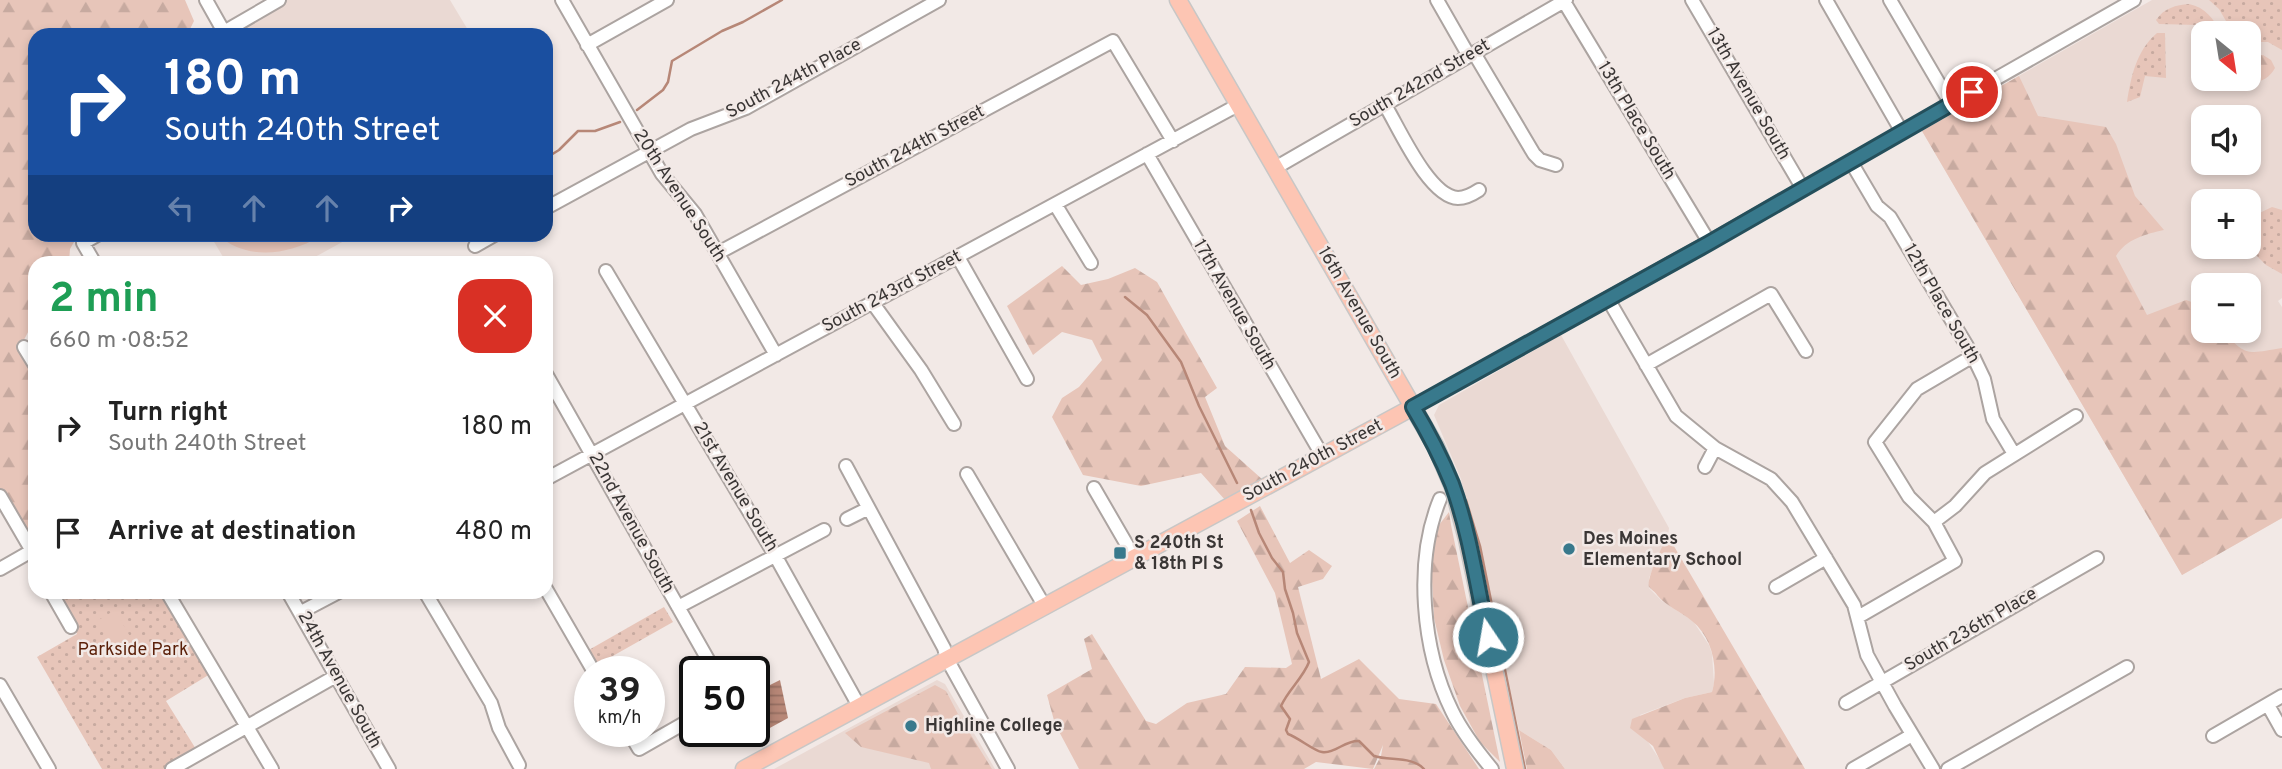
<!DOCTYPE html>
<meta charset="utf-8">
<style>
body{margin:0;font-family:Overpass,sans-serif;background:#f2f2f2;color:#222;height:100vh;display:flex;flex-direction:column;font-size:26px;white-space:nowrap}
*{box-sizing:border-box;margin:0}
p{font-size:23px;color:#767676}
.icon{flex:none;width:38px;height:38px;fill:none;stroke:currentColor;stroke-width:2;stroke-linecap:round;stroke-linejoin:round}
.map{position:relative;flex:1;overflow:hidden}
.drawer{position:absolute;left:28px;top:256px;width:525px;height:343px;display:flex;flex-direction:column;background:#fff;border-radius:21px;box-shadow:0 4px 10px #0003}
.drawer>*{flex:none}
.guide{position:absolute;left:28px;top:28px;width:525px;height:214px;border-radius:21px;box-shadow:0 4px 10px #0003;background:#1a4fa0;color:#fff;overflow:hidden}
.needle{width:46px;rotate:150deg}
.controls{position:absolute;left:2191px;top:21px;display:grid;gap:14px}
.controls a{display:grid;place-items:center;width:70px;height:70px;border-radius:14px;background:#fff;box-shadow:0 4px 10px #0003;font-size:35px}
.speed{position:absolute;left:574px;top:656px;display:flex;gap:14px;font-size:35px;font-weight:700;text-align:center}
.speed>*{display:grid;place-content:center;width:91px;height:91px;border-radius:50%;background:#fff;box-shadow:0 4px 10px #0003;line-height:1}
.speed small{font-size:18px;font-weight:400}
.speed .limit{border:4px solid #111;border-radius:10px;background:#fff;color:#111}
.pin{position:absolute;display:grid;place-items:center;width:60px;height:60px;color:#fff;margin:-30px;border:4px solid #fff;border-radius:50%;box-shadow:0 2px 7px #0007}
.me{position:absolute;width:77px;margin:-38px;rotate:348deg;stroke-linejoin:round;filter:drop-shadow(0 0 5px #0008)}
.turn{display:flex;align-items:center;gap:24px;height:147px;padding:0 21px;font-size:32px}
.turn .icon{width:91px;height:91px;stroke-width:2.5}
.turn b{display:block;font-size:49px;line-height:60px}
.lanes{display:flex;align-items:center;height:66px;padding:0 21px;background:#0003;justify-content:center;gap:35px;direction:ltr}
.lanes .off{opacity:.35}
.round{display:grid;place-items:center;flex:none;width:74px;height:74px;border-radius:21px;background:#f2f2f2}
.head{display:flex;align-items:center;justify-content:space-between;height:119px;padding:0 21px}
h1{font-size:42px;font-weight:700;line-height:52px;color:#1e9e55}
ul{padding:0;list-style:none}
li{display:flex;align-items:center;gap:21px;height:105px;padding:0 21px}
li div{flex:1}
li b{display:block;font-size:26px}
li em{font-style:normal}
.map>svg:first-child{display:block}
.built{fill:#ead9d3;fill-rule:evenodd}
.grass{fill:url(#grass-dots)}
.forest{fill:url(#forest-firs)}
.pitch{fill:#e7c5b9}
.water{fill:url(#water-rules)}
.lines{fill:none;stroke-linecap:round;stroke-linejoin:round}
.stream{stroke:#b78777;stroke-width:2.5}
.minor-casing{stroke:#aca4a1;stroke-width:16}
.major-casing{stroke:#c8c7c6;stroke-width:19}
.minor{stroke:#fff;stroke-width:12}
.major{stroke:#fdc5b3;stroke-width:16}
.route-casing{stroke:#244f5b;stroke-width:18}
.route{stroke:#38798c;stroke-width:12}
.poi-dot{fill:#38798c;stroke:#f2e9e6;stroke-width:2.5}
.labels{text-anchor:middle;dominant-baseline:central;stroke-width:5;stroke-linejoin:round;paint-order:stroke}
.street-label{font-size:18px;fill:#3a3635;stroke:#f2e9e6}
.poi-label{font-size:18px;font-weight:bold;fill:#3a3635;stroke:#f2e9e6;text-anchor:start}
.park-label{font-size:18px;fill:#5a1f08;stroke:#f2e9e6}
</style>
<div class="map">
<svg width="2282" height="769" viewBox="0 0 2282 769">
<defs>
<pattern id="grass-dots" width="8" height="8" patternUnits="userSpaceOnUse" patternTransform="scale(1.75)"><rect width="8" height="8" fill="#e7c5b9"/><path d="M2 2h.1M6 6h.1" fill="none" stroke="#c7aaa0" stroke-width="1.8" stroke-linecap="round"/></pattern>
<pattern id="forest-firs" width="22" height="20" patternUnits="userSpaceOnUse" patternTransform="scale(1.75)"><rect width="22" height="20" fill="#e7c5b9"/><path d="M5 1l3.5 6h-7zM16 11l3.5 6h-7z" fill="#c7aaa0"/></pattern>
<pattern id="water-rules" width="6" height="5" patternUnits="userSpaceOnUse" patternTransform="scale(1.75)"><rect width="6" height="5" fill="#b78777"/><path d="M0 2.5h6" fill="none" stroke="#966f62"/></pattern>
</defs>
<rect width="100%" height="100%" fill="#f2e9e6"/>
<path class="built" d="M265,0H450L471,35H205Z
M2152,0H2282V298L2278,301L2282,307V518L2182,575L1922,131ZM2203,33H2249V79H2203ZM2203,117H2249V163H2203ZM2203,201H2249V247H2203ZM2203,285H2249V331H2203Z
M210,235H355L306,262H226Z
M1561,335L1669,528L1668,536L1649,578V588L1662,601L1693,621L1709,645L1712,654L1714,683L1712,692L1685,698L1640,715L1646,739L1662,763L1664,769H1565L1551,750L1519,730L1461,479L1434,415L1439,405Z
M937,680L945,684L995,769H774Z"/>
<path class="grass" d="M2209,0H2282V50L2268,42H2249V33H2233L2219,9Z
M2189,4C2206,8 2213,18 2221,33H2203V71L2199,78L2198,25L2159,24L2156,20C2164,8 2176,5 2189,4Z
M2157,33H2165L2166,78L2145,76L2140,97L2127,102C2131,77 2136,51 2157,33Z
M2272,207L2282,210V274L2266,265L2248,247L2249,218Z
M54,592H167L215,671L166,701L199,754L174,769H102L37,657L77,634Z
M664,607L673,622L595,666L587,651Z"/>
<path class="forest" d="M0,0H185L194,21L187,35H35V234L78,235L70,249L69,262H35V319L18,351L35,377V549L0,499Z
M2263,55L2271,60L2275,68C2268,81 2254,86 2240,79H2249V56Z
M2019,76L2038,116L2106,127L2116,144L2135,196L2164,230C2146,234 2126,239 2116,256L2147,315L2186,300L2203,306V331H2224C2245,358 2250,353 2282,348V518L2182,575L1922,131Z
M1062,266L1081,285L1108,279L1135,268L1157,282L1217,388L1205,397L1225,446L1263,480L1226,501L1201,473L1141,486L1083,475L1052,417L1062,398L1079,387L1102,360L1092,340L1062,332L1033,355L1007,306Z
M1260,506L1290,563L1309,550L1332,566L1323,579L1298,587L1321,679L1359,659L1399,699L1436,704L1479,769H1374L1381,756L1383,745L1373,769L1316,762L1304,769H1079L1055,724L1047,695L1092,669L1084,639L1092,634L1146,721L1156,724L1187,703L1226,694L1245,667L1286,668L1292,664L1275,593L1237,521Z
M1449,512L1451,525L1500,762L1480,742L1460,706L1444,660L1434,618L1431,560L1439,525Z
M1668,536L1805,769H1664L1653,746L1630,728L1632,719L1685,698L1712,692C1719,668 1712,637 1692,621C1680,611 1667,607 1657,595C1656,593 1650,588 1649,587C1646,579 1663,544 1668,536Z
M935,685L946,691L958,714L992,769H931L929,763L861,747L845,733Z
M1519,730L1551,750L1565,769H1527Z"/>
<path class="pitch" d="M318,235L319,237C288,255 247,261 218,235Z
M115,610L132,640L115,650L97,621Z"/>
<path class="water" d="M780,680L788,718L768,729L754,704V693Z"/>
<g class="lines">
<path class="stream" d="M637,110L663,90L668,82L672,61L722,31L743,22L782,0
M546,158L559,150L578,131H595L620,122
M1125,297L1147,315L1181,362L1199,406L1237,483
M1466,500L1480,546L1525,769
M1251,510L1259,533L1272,558L1283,572L1285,589L1293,613L1297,633L1309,662C1303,678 1288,690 1281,706L1290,719L1286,730L1288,734C1299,738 1314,751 1322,752C1335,754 1345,740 1359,741L1374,756C1390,761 1412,756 1424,769"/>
<defs>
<path id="minor" d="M206,0L224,32L279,0
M562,0L662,174L695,214L776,355
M1437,0L1469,56
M1563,0L1709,242
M1692,0L1803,189
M1826,0L1902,132
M1890,0L1951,104
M587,45L667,0
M1474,53L1534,154L1540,160L1556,165
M1385,105C1399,128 1429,197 1458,198C1466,198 1473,194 1479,190
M1147,154L1322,455
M1851,162L1877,206L1890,217L1973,356L1984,379L1993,419L2014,454
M1275,168L1566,0
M1055,204L1091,263
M546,208L691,129L746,108L939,0
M475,246L496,234
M718,253L1113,41L1173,141
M958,257L1027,379
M94,262L83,243L99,234
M606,271L776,557L859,706
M1608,299L1676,416L1715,448L1771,479L1792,502L1854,605L1867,655L1895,706L1933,769
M872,302L921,370L954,424
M24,347L35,365
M1646,365L1771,294L1806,351
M546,374L715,672
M1413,407L1709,242L2134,0
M846,466L944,648L947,659L1008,769
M1705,467L1715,448
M967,474L1045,607
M546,479L1238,105
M1094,488L1134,557
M0,496L32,551
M1440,499C1414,562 1422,650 1452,711C1462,732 1477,751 1492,769
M847,519L867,509
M1934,522L1955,506L1985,473L2076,416
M0,569L35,549
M1776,587L1826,558
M546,589L594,672
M51,592L71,627
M167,592L272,769
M288,592L389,769
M425,592L491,703L499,728L519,765
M678,607L824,530
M301,612L339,592
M1858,617L1955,561L1934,522L1909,497L1875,442L1917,389L1973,356
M0,685L49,769
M1846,703L2097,558
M2268,705L2282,730
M629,732L639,749L695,717
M2213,736L2282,696
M172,769L336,676
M1853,769L1912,735
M1948,769L2127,667"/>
<path id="major" d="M1178,0L1436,447L1453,487L1467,539L1515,769
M744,769L1413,407"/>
</defs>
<use href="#minor" class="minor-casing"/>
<use href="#major" class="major-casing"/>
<use href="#minor" class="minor"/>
<use href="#major" class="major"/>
</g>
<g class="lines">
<defs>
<path id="route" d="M1488,637C1477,586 1470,533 1452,484C1441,457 1428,432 1413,407L1709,243L1972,92"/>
</defs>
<use href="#route" class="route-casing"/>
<use href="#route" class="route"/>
</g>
<g class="poi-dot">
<circle cx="1569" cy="549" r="7"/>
<rect x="1113" y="546" width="14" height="14" rx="3.5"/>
<circle cx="911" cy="726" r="7"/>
</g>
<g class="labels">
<g class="street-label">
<text transform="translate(794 79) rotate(-28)">South 244th Place</text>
<text transform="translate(1420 84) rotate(-30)">South 242nd Street</text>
<text transform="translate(1748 94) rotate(60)">13th Avenue South</text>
<text transform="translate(1636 121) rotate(59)">13th Place South</text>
<text transform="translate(915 147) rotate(-28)">South 244th Street</text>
<text transform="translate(679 196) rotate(57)">20th Avenue South</text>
<text transform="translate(892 292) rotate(-28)">South 243rd Street</text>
<text transform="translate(1941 304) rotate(60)">12th Place South</text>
<text transform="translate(1234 305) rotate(60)">17th Avenue South</text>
<text transform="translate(1359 313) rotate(60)">16th Avenue South</text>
<text transform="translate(1313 461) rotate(-28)">South 240th Street</text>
<text transform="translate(735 487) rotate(59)">21st Avenue South</text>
<text transform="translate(631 523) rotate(61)">22nd Avenue South</text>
<text transform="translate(1971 630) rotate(-30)">South 236th Place</text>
<text transform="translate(339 680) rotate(61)">24th Avenue South</text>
</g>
<g class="poi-label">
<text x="1583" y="539">Des Moines<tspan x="1583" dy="21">Elementary School</tspan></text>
<text x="1134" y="543">S 240th St<tspan x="1134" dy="21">&amp; 18th Pl S</tspan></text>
<text x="925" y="726">Highline College</text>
</g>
<g class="park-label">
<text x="133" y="650">Parkside Park</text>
</g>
</g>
</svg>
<div class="controls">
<a><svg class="needle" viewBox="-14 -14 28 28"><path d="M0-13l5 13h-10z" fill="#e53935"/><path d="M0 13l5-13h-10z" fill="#767676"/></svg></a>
<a><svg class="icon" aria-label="sound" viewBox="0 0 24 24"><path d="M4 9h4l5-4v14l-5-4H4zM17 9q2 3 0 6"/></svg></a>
<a>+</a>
<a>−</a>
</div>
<div class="speed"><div>39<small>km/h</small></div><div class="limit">50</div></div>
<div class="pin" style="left:1972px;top:92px;background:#d93025"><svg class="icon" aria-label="arrive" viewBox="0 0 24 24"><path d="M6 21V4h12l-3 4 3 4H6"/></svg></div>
<svg class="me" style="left:1488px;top:637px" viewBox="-20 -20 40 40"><circle r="17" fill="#38798c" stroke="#fff" stroke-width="3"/><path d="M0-11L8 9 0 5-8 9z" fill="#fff"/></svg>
<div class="guide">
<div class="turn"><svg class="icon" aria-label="right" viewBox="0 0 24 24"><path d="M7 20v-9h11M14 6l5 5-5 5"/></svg><div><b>180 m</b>South 240th Street</div></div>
<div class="lanes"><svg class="icon off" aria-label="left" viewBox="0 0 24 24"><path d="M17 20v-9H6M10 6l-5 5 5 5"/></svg><svg class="icon off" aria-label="ahead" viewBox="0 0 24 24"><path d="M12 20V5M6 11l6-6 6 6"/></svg><svg class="icon off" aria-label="ahead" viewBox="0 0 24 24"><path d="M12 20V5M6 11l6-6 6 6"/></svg><svg class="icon" aria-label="right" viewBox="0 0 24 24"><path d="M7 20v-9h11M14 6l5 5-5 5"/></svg></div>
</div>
<section class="drawer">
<div class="head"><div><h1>2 min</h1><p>660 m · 08:52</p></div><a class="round" style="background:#d93025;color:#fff"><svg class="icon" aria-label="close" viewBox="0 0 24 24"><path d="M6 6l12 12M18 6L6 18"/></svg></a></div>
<ul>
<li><svg class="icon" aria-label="right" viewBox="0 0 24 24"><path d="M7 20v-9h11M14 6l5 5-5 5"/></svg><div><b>Turn right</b><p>South 240th Street</p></div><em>180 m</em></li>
<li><svg class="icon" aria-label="arrive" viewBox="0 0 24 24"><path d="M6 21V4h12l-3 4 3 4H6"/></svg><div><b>Arrive at destination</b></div><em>480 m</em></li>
</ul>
</section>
</div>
